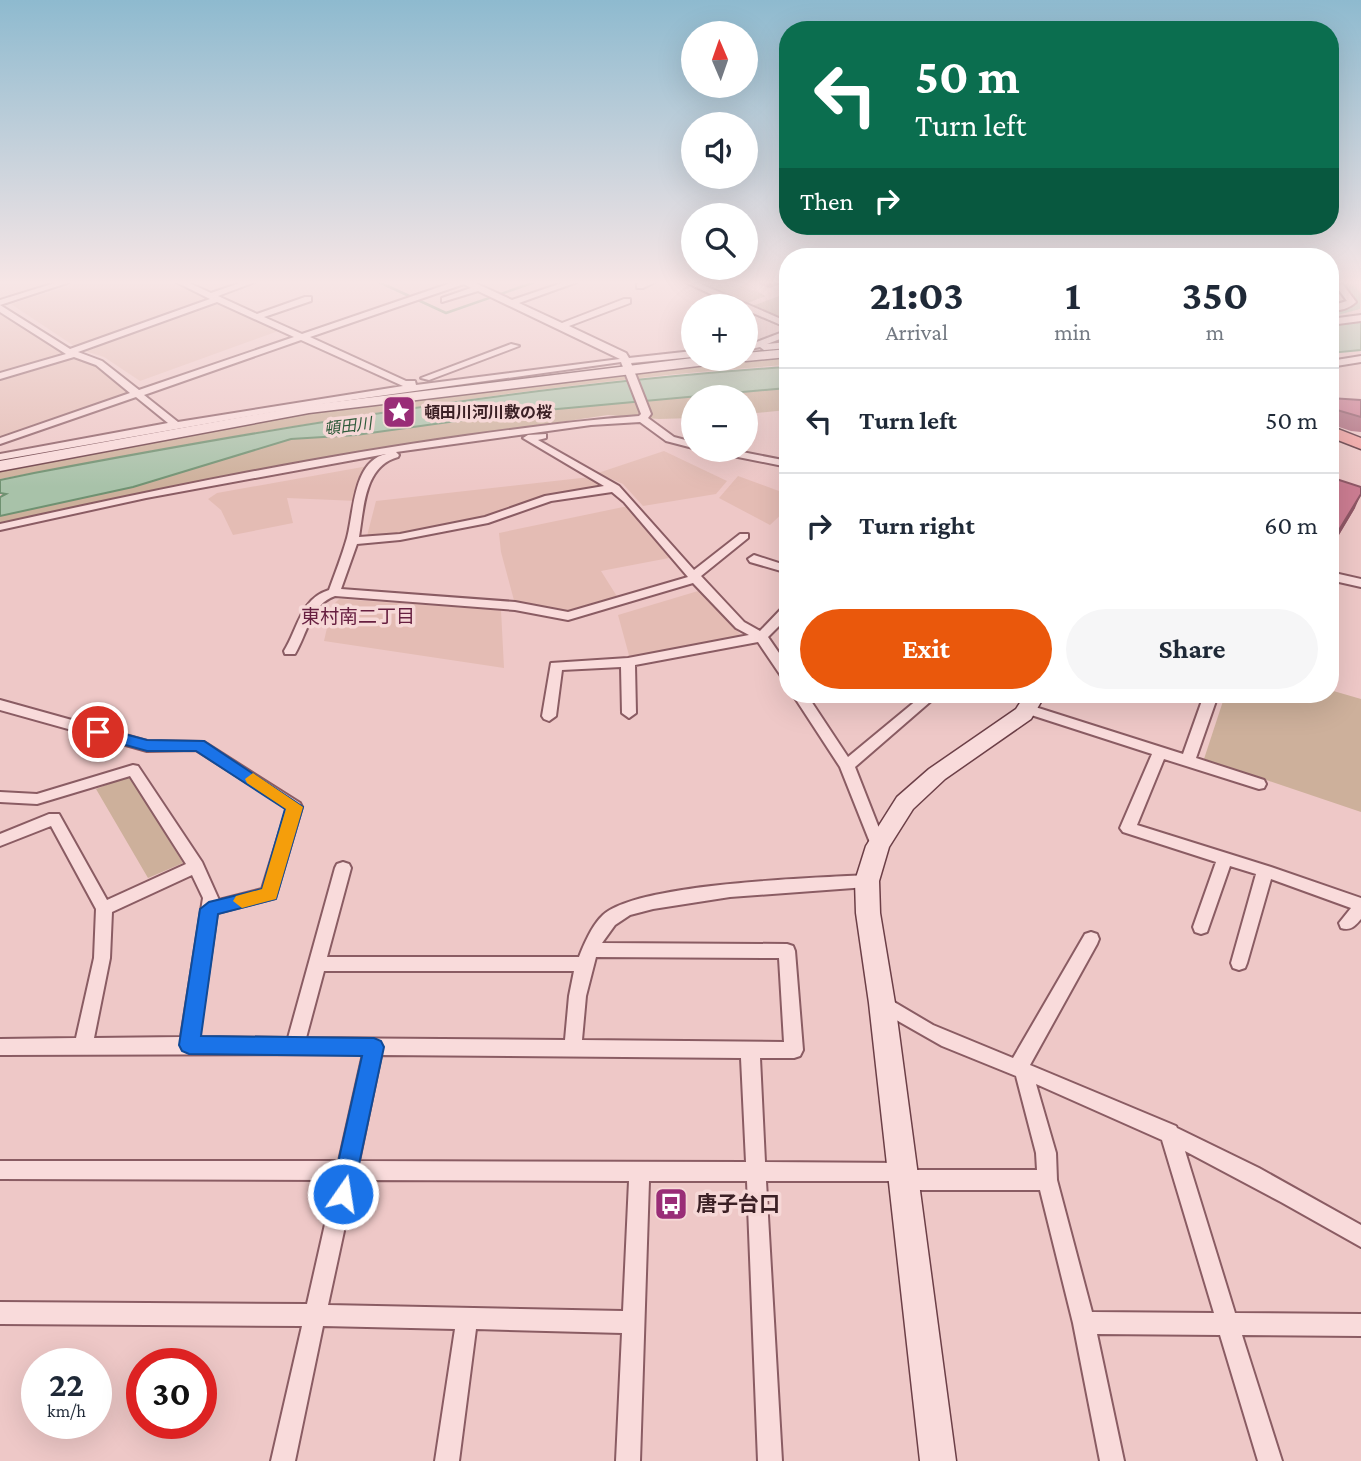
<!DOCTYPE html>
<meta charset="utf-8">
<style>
body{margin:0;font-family:"Crimson Pro","Noto Sans JP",serif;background:#f6f6f7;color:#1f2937;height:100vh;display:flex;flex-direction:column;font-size:26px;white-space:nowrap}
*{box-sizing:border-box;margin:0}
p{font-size:23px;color:#747a83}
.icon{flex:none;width:38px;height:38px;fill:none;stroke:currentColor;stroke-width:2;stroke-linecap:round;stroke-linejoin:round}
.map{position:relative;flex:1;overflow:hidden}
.side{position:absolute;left:779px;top:248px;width:560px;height:455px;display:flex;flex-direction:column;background:#fff;border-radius:28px;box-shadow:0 7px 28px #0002}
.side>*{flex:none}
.guide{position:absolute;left:779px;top:21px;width:560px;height:214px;border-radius:28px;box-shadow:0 7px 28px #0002;background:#0b6e4f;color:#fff;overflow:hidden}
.needle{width:46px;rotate:358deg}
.buttons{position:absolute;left:681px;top:21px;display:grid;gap:14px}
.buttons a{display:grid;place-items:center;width:77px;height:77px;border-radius:50%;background:#fff;box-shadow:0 7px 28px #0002;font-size:35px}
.speed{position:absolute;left:21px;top:1348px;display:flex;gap:14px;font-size:35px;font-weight:700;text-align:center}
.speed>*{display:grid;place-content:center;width:91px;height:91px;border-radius:50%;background:#fff;box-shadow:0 7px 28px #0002;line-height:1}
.speed small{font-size:18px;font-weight:400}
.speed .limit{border:10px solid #d22;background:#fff;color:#111}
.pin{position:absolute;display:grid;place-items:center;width:60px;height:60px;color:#fff;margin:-30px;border:4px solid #fff;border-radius:50%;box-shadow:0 2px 7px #0007}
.me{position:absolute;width:77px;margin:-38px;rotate:13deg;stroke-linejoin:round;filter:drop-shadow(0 0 5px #0008)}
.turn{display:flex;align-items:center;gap:24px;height:147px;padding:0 21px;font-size:32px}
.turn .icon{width:91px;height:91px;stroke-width:2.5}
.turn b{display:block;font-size:49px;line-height:60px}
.then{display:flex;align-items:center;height:66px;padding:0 21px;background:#0003;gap:14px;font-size:26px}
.eta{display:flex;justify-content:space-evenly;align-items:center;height:119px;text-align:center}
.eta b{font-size:42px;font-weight:700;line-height:49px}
.cta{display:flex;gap:14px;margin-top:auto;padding:14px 21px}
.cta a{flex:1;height:80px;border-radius:42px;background:#ea580c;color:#fff;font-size:28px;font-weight:700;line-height:80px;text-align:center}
.cta a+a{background:#f6f6f7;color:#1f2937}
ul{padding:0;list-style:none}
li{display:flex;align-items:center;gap:21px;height:105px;padding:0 21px;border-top:2px solid #e0e1e3}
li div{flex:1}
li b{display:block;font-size:26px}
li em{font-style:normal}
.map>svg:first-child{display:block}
.farmland{fill:#e4bcb4}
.green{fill:#cdb09b}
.cemetery{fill:#c2ab9a}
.water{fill:#a8c2a9;stroke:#6f9171;stroke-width:2}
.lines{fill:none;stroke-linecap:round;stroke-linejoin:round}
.stream{stroke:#6f9171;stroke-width:2.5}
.river{fill:#a8c2a9;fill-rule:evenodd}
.street-casing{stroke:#8a5c63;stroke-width:4}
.secondary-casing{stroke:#6c3f47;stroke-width:3}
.primary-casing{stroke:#583039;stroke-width:3}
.street{fill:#f9dbdb;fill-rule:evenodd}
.secondary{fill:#f9dbdb;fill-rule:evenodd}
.primary{fill:#f0a1a0;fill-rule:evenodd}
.wall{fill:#af6c7e}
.shaded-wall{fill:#8f5866}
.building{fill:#cc7d92;stroke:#8f5866;stroke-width:2}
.route{fill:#1a73e8;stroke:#114b97;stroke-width:2}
.slow{fill:#f59e0b}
.labels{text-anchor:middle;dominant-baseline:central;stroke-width:7;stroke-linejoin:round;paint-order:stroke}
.far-poi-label{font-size:16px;font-weight:bold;fill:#3b2025;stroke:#f6d8d7;text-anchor:start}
.far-water-label{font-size:16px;font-style:italic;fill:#2f5a3a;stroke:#f6d8d7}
.neighbourhood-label{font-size:19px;fill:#672041;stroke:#f6d8d7}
.near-poi-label{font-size:21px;font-weight:bold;fill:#3b2025;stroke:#f6d8d7;text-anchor:start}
</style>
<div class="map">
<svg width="1361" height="1461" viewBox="0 0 1361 1461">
<rect width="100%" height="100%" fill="#eec8c7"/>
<path class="farmland" d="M82,282H174L212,299L74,346L11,304Z
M220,303L281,330L140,381L104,357L85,351Z
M0,310L72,353L0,374Z
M75,358L96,365L134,393L0,437V381Z
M664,451L727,481L716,494L643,506L623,484L598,473Z
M368,466L360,479L357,501L287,498L293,523L233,535L221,510L208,499L217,493Z
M738,476L787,494V509L770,525L719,498Z
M590,477L608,487L546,496L486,518L399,535L367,536L376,501Z
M628,506L669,558L601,571L618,598L562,613L539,605L515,604L501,552L499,533Z
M698,591L743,637L630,659L618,615Z
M339,599L501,610L504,668L324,641L332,606Z"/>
<path class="green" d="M787,355V365C523,383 260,430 0,479V470L331,408L668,366Z
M787,388V410L746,414V397H693V418L659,419L608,415L342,454L152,490L0,524V509L186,470L291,439L356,435L514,413Z
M1330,690L1361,699V812L1204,759L1225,695H1330Z
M129,776L183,863L148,878L96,789Z"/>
<path class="cemetery" d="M707,282H735L766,296L742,305L700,285Z
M785,294L787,295V322L752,306Z"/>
<path class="water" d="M1361,321V350L1330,353V325Z
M787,367V388L514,413L356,435L291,439L133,487L0,516V497L6,494L0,493V480L34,473C283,426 535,384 787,367Z"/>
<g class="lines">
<path class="stream" d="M379,282L446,313L535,282"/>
<path class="river" d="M1336,282H1352L1361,294L1360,309L1330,317V307L1348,300Z"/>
<defs>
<path id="street" d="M58,282H70L0,305L70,349L210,299L176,282H187L211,293L243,282H255L218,296L257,314L305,297H311V301L264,317L302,334L454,282H473L512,300L565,282H577L519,303L562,323L624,299H630V303L569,326L626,353L629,358L693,351V357L631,363L651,414L648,418L674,437L693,442V448L666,441L640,422L591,425L396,452L399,455L398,457C364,466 364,508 359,537L400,534L485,517L545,496L604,486L523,438L528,435L546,434V438L538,440L619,486L694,570L740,534H748V538L701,576L744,622L760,631L784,606L788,605V617L768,637L788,666V680L783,679L758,642L635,665L636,713L629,718L622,713L621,667L562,670L556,716L549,721L544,719L542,716L551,663L628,658L749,635L736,628L693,583L568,620L515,610L335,596C311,604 307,634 295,654H285L284,651C298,629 300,599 329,590C335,573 342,556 347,538C354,512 353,461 386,454L146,498L0,530V524C154,490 309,458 465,436C523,428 581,420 639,416L641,414L621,362L308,406L0,460V454L168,423L136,397L0,444V438L130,393L96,365L74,357L0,379V373L66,354L0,312V300ZM464,284L471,288L442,298V302L478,291L620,359L416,385L415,381H406L310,337ZM217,302L294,337L139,390L102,361L78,352ZM301,340L403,386L178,422L144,395ZM612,492L624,502L688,577L568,612L515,602L341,589L357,544L400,540L488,523L551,501Z
M643,282H655L643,288H637V284Z
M685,282H696L788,322V328L746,310V306H736Z
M1333,282H1341L1356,302C1349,309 1340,310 1330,312V306L1347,301Z
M1361,315V321L1330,325V319Z
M788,330V336L767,344L788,342V348L764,350L760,347L746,350V346Z
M511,344L519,346L429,380L421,378Z
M1361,356V362L1330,367V361Z
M713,450H732L788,461V467L718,453Z
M754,555L788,566V573L750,562L748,559Z
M1330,572L1361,579V587L1330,580Z
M793,695H807L848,757L923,695H938L855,767L886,846L883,850H873L840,767Z
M1204,695H1218L1196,758L1264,780L1266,784L1264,788L1259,789L1164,759L1137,825L1271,867L1361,898V919C1355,926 1351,931 1341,928L1339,923L1351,908L1271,879L1247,963L1245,968L1239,970L1233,968L1231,963L1256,874L1230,866L1207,932L1201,934L1195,932L1193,927L1216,862L1123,832L1120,828L1152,754L1022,712L1020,709L1027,704L1032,706L1183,754Z
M0,700L147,741L204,742L300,803L302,807L275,898L217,913L199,1037L288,1038L335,868L337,864L343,862L349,864L351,868L327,957H579C584,944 592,925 603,915C638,883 814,878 867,875L873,877L875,881L873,885L867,887L730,897L653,909L630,915L615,925L602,943L787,944L793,946L795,951L803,1050L800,1056L794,1058H760L765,1162L903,1163L910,1165L912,1170H1037L1036,1153L1016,1076L942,1046L877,1009L874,1004L877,999L883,997L889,999L933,1025L1013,1058L1085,934L1091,932L1097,934L1099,939L1097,944L1030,1065L1176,1126L1177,1128L1259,1168L1361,1225V1247L1281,1202L1185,1151L1235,1313L1361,1314V1336L1242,1335L1282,1461H1258L1220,1335L1097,1334L1124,1461H1100L1073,1323L1040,1190H904L897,1187L895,1181H766L782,1461H758L747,1181H649L640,1461H616L622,1333L476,1329L459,1461H435L455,1329L323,1326L295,1461H271L302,1326L0,1324V1302L307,1304L335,1180L0,1179V1161H339L363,1054L0,1055V1039L76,1038L94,958L96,909L51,826L0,846V834L49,814H59L107,900L186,864L130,776L37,804L0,802V792L37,794L133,765L138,766L202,862L219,900L262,889L287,808L196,750L147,751L0,710ZM192,875L203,898L181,1037L94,1038L110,958L112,912ZM596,957L779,958L784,1042L582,1040L586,996ZM324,971H574L569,996L565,1040L306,1038ZM381,1055L741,1058L746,1162L359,1161ZM1036,1084L1162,1140L1214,1313L1092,1312L1057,1180L1056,1153ZM355,1180L629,1181L623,1311L328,1305Z"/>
<path id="secondary" d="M788,349V357L746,361L740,359H746V353Z
M693,358L730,359L723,363L309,413L0,471V461L309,405Z
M1025,695H1045L1031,719L945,779L913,809L889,847L879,881L880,913L895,1003L956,1461H920L869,1003L856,913L855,881L866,846L897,797L929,769L1016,709Z"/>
<path id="primary" d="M1330,426L1361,438V449L1330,437Z"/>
</defs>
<use href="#street" class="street-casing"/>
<use href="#secondary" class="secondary-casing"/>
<use href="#primary" class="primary-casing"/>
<use href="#street" class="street"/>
<use href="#secondary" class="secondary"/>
<use href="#primary" class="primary"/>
</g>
<path class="wall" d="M755,282H786L769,288Z
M1330,398L1361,400V432L1351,431L1330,424Z
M1330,477L1355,508L1330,550Z"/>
<path class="shaded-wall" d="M769,282H786L769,288Z
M1361,494L1355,508L1330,550L1339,530Z"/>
<path class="building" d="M1330,398L1361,400V417L1330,408Z
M1330,477L1361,487V494L1339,530L1330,527Z"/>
<linearGradient id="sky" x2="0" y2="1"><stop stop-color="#8ebacf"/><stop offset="0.58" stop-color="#f7e6e6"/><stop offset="1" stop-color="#f7e6e6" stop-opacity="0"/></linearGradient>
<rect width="1361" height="487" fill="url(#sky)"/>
<path class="route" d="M98,727L147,740L204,741L303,807L276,899L218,914L201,1036L374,1038L381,1041L384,1047L351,1202L343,1205L335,1202L331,1194L362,1056L189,1054L182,1051L179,1045L200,909L209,902L262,889L285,809L196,751H147L93,736L90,732Z"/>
<path class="slow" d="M253,773L303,807L276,899L242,908L233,901L236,896L262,889L286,809L247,783L245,779Z"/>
<defs>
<symbol id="sight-square" viewBox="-11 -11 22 22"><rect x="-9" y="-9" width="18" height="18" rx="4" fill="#992d77" stroke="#f6d8d7"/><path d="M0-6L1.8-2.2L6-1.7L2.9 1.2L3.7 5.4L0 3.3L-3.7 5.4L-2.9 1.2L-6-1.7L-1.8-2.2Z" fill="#fff"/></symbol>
<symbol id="bus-square" viewBox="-11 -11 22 22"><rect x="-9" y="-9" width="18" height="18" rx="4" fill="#992d77" stroke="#f6d8d7"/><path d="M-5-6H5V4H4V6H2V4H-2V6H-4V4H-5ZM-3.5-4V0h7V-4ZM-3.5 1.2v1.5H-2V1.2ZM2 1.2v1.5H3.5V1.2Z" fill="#fff"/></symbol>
</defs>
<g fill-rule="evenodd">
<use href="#sight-square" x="380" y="393" width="38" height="38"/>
<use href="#bus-square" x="652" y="1185" width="38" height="38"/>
</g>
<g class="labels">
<g class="far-poi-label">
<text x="424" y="412">頓田川河川敷の桜</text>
</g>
<g class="far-water-label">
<text transform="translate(348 426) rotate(-7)">頓田川</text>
</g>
<g class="neighbourhood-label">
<text x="358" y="616">東村南二丁目</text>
</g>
<g class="near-poi-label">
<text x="696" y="1204">唐子台口</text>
</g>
</g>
</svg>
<div class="buttons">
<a><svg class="needle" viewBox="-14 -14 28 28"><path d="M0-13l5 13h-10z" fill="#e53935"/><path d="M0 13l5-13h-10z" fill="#747a83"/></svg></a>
<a><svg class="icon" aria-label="sound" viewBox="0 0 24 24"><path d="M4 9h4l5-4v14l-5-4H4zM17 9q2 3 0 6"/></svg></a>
<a><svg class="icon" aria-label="search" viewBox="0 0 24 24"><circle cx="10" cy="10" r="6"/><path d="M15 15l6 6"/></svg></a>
<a>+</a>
<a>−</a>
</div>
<div class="speed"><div>22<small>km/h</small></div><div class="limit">30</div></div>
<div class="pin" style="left:98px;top:732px;background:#d93025"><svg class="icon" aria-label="arrive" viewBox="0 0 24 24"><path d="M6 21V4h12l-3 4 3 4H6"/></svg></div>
<svg class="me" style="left:343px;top:1194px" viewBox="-20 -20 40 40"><circle r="17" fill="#1a73e8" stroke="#fff" stroke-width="3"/><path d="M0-11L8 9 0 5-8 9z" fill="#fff"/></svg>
<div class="guide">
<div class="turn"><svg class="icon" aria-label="left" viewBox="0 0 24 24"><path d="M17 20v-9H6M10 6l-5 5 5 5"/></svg><div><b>50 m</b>Turn left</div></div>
<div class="then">Then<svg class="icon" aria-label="right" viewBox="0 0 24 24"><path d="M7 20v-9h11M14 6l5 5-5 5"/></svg></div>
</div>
<section class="side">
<div class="eta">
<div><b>21:03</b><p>Arrival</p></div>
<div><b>1</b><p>min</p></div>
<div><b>350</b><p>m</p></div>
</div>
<ul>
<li><svg class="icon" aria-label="left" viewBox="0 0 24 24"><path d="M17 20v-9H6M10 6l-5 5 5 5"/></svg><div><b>Turn left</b></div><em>50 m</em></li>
<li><svg class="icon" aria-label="right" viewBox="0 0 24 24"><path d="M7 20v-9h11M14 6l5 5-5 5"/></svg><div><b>Turn right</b></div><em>60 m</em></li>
</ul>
<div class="cta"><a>Exit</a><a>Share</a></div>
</section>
</div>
